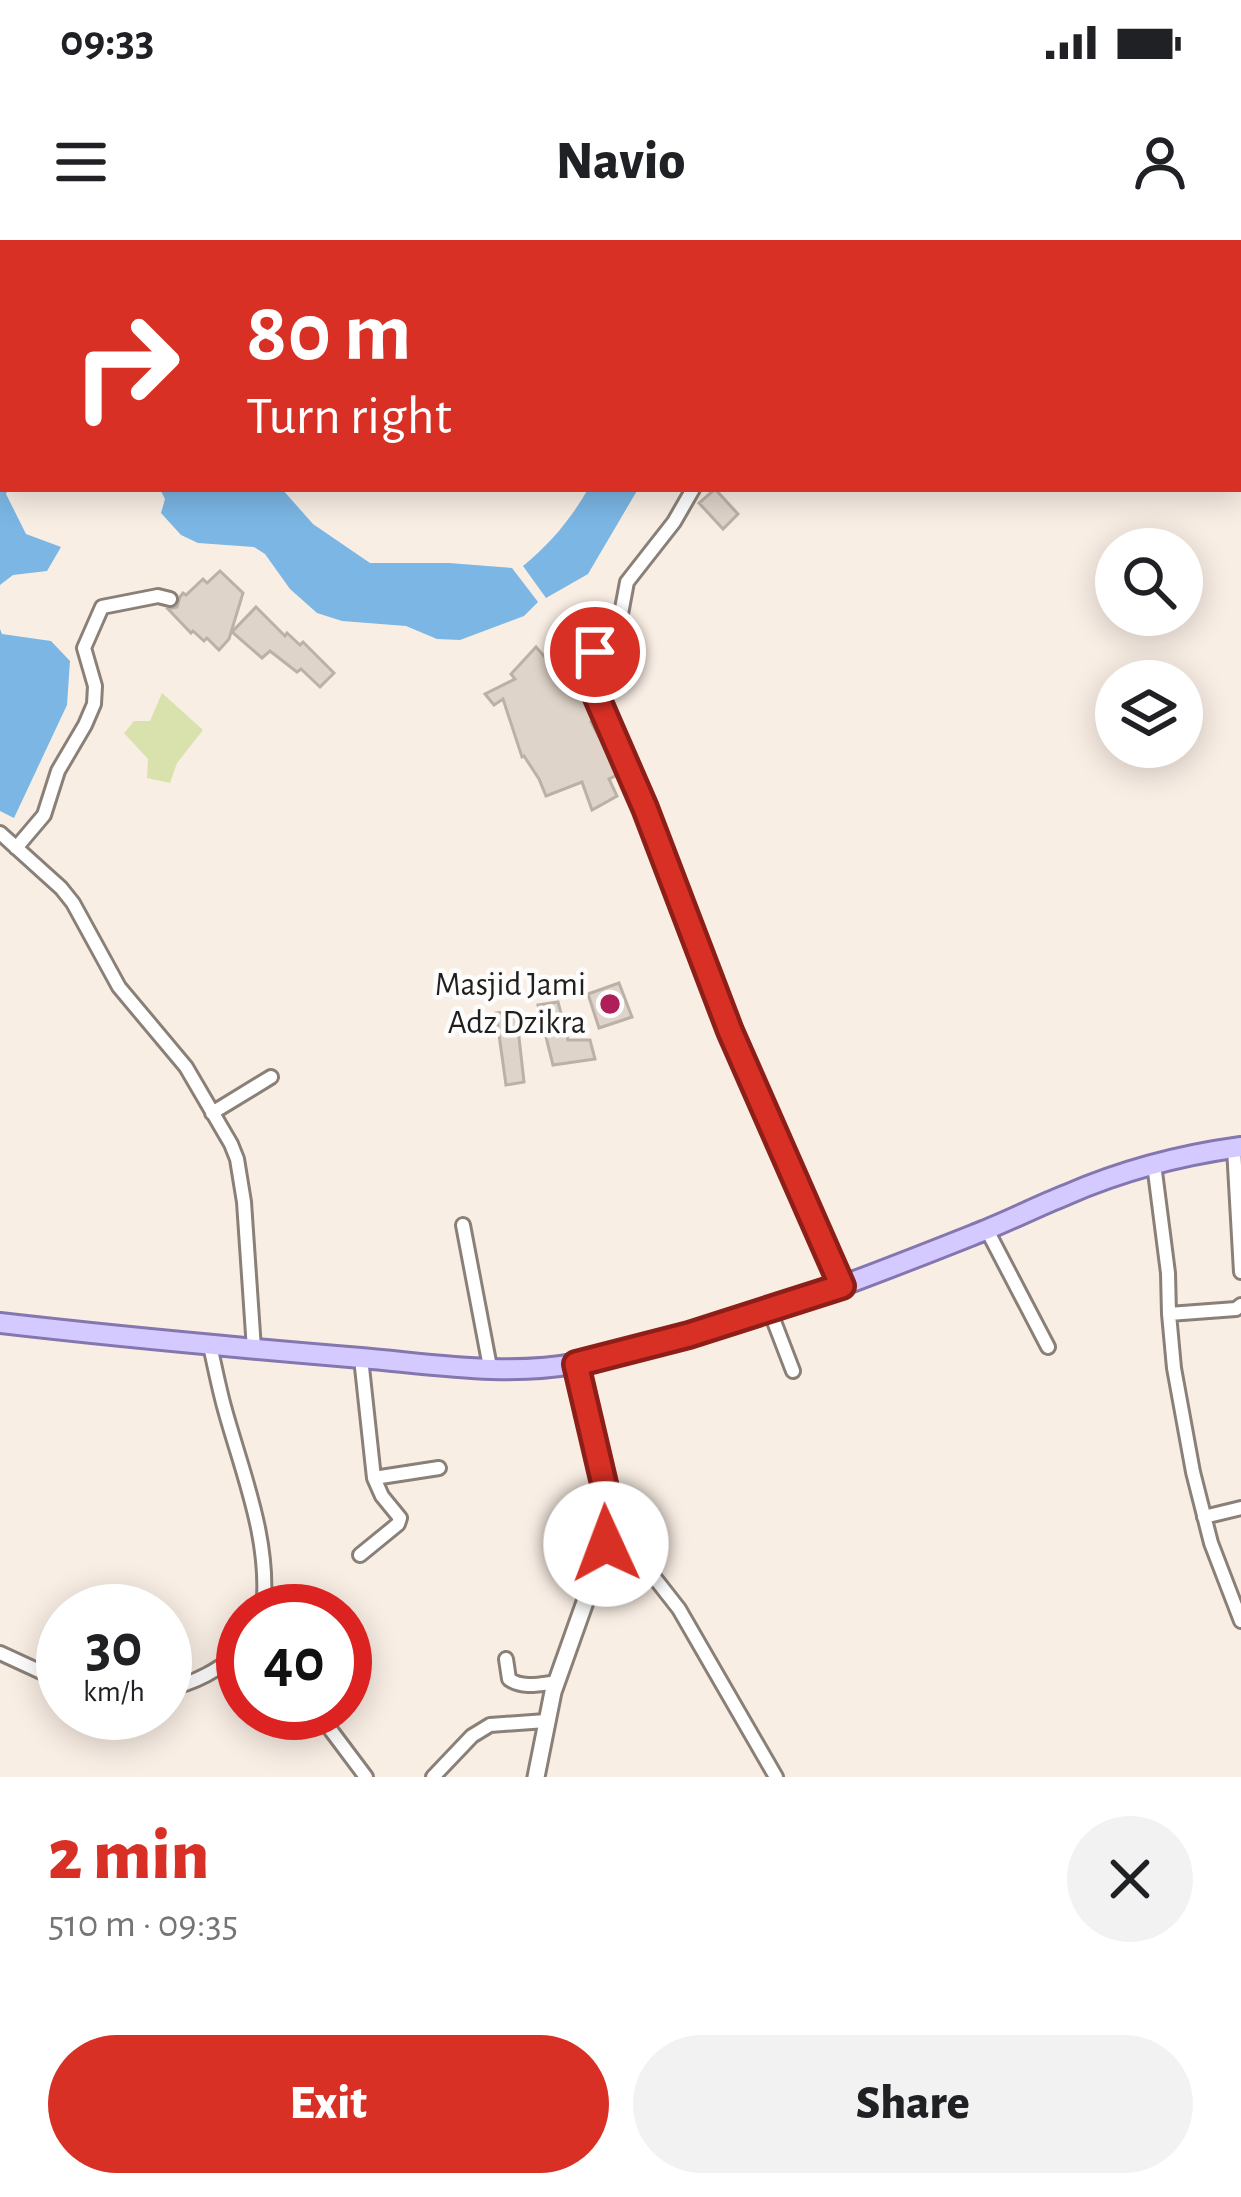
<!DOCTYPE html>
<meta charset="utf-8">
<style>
body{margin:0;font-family:"Alegreya Sans",sans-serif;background:#f2f2f2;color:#202124;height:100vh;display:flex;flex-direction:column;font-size:45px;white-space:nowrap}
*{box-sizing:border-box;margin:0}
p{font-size:39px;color:#757577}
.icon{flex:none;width:66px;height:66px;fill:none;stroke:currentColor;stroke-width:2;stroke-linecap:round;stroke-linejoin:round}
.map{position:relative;height:1537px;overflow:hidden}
.drawer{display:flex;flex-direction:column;background:#fff;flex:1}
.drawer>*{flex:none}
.guide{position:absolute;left:0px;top:0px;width:1242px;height:252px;box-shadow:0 6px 30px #0003;background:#d93025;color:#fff;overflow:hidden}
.fabs{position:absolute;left:1095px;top:288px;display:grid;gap:24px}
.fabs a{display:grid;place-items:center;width:108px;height:108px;border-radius:50%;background:#fff;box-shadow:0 6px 30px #0003;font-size:60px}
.speed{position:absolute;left:36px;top:1344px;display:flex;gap:24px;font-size:60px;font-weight:700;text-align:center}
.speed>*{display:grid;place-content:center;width:156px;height:156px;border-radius:50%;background:#fff;box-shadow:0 6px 30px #0003;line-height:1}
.speed small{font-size:30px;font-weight:400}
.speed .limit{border:18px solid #d22;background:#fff;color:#111}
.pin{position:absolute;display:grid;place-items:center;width:102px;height:102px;color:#fff;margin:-51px;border:6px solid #fff;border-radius:50%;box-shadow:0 3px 12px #0007}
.me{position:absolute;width:132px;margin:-66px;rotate:358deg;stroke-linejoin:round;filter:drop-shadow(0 0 9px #0008)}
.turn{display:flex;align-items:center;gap:42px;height:252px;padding:0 48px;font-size:54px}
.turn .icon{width:156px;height:156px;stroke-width:2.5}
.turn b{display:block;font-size:84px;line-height:102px}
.round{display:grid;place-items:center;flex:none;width:126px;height:126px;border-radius:63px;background:#f2f2f2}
.summary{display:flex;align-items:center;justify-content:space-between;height:204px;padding:0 48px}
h1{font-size:72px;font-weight:800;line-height:90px;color:#d93025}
.primary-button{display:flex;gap:24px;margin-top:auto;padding:24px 48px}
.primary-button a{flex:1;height:138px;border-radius:72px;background:#d93025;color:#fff;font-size:48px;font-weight:800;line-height:138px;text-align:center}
.primary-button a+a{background:#f2f2f2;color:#202124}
.status{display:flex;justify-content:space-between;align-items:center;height:84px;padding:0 60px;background:#fff;direction:ltr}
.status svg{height:33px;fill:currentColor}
header{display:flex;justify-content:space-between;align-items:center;height:156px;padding:0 48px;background:#fff;font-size:54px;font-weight:800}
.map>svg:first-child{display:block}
.green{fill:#d9e2ac}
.water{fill:#7bb6e4}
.building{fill:#dfd4ca;stroke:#bbb1a7;stroke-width:3}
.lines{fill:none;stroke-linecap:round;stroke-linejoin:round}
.minor-casing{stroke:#8a8077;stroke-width:18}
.tertiary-casing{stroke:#8a8077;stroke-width:21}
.primary-casing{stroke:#8476af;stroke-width:24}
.minor{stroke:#fff;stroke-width:12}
.tertiary{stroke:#fff;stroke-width:15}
.primary{stroke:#d5caff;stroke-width:18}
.route-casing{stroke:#8d1f18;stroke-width:30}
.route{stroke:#d93025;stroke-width:21}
.poi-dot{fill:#ae1f58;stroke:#fdfdfd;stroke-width:4.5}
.labels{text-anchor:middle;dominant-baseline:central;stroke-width:9;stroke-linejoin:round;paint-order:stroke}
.poi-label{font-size:33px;fill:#221e1b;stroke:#fdfdfd;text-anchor:end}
</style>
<div class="status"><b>09:33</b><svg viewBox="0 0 49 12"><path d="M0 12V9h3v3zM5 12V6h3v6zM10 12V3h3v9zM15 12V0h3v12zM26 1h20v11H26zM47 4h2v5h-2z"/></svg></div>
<header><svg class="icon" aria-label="menu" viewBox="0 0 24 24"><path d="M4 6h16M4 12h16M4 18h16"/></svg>Navio<svg class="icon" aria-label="person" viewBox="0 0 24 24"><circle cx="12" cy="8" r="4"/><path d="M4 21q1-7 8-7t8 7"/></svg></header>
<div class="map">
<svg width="1241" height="1537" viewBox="0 0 1241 1537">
<rect width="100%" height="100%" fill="#f9eee4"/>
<path class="green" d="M162,453L203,490L177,523L170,543L147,538L148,519L124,493L134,481H150Z"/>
<path class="water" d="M3,176V249H8L6,254L26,294L61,307L47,331L13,335L0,345V180Z
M160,249H282L313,284L370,323H449L512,328L538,362L524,376L460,400L437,399L406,386L342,381L317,373L290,349L265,314L254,307L198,303L181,295L161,273L165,259Z
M588,249H638L588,334L546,358L523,326C550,304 571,279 588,249Z
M0,389L2,394L51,401L70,421L67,465L14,578L0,571Z"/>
<path class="building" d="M715,249L738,274L723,289L699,263Z
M220,331L243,353L229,399L219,410L207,398L204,401L193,391L191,393L168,369L177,367L180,357L183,353L186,355L203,339L207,343Z
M256,367L285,396L287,393L300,405L303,402L334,433L320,447L301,429L297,432L270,411L262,418L232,392Z
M536,407L549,422L569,413L596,480L591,482L604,506L606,504L619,534L609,539L617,556L592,570L582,542L546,556L539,539L524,516L522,517L503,459L494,465L485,454L515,439L511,434Z
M619,743L632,777L599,788L588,754Z
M558,762L568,800H590L595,819L553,825L538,765Z
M516,771L524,842L506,845L496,773Z"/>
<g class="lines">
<defs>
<path id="minor" d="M809,3L810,0
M693,249L674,282L627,342L618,390L587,420L585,430L645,567L730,791L842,1046
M0,593L61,648L73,663L119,747L186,827L231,904L237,919L244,962L254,1109
M16,608L44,575L58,531L85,485L94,464L95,446L84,408L102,367L158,356L170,359
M212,873L271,837
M1234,908L1241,1032
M1154,924L1168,1033L1169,1074L1174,1128L1193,1232L1211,1303L1241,1381
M463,985L490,1127
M987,990L1048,1107
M770,1071L793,1131
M1169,1074L1236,1069L1241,1065
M210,1106C215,1127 219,1149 225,1170C243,1235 271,1302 263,1371
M374,1238L439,1228
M1204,1277L1241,1268
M610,1281L679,1369L776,1537
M360,1315L398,1284L400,1278L382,1256L374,1238L361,1118
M0,1413L63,1442
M506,1419L509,1439C522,1449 541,1444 557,1442
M165,1449C196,1444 218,1429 243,1411
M318,1473L366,1537
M433,1537L472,1496L490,1485L546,1481"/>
<path id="tertiary" d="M536,1537L553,1452L606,1303L610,1281L609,1265L576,1124"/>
<path id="primary" d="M0,1083C120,1097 241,1108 361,1118C432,1124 508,1137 578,1123C718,1097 852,1043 983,991C1011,980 1038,966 1066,955C1121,931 1182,915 1241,907"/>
</defs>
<use href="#minor" class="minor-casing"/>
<use href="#tertiary" class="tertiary-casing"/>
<use href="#primary" class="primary-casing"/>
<use href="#minor" class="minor"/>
<use href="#tertiary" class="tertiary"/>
<use href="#primary" class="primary"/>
</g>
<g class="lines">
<defs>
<path id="route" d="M595,412L587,420L585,430L645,568L730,791L842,1046L689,1095L576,1124L609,1265L610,1281L606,1304"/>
</defs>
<use href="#route" class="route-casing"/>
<use href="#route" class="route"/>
</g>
<circle class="poi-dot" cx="610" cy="764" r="12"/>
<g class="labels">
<g class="poi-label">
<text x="586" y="745">Masjid Jami<tspan x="586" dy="38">Adz Dzikra</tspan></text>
</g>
</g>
</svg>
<div class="fabs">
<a><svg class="icon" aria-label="search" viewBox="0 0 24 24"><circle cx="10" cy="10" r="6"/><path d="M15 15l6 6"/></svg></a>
<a><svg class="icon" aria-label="layers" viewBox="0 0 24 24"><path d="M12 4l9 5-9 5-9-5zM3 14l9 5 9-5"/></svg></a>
</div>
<div class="speed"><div>30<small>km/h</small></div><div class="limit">40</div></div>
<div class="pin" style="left:595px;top:412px;background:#d93025"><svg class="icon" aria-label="arrive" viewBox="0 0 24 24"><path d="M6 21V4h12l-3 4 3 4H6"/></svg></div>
<svg class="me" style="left:606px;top:1304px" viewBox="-20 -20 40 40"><circle r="19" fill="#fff"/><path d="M0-13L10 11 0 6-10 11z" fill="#d93025"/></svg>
<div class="guide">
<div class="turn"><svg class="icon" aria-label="right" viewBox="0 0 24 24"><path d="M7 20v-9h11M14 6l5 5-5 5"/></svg><div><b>80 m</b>Turn right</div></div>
</div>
</div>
<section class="drawer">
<div class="summary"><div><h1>2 min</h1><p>510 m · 09:35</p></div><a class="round"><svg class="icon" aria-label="close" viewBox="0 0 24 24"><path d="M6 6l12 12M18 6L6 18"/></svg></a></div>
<div class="primary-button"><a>Exit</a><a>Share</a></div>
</section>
